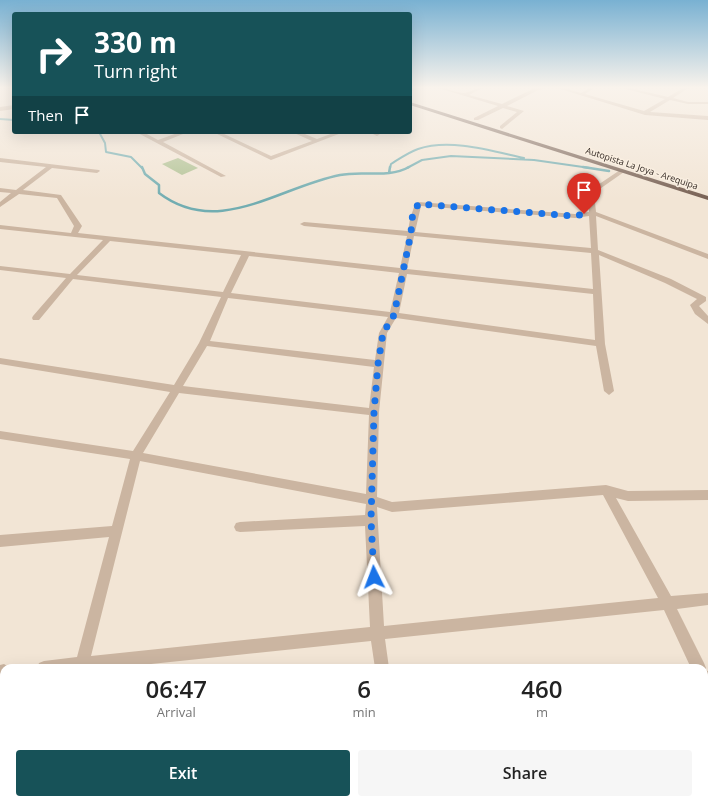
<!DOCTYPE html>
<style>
body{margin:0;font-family:"Open Sans",sans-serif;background:#f6f6f6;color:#222;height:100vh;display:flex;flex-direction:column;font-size:15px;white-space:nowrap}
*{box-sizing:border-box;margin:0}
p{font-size:13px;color:#767676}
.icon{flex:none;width:22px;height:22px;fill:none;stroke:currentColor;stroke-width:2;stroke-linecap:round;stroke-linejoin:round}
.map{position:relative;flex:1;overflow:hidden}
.sheet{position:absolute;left:0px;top:664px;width:708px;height:140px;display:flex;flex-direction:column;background:#fff;border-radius:12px 12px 0 0;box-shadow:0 4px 16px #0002}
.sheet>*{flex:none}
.banner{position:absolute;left:12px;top:12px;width:400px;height:122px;border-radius:4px;box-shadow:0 4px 16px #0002;background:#175258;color:#fff;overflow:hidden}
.pin{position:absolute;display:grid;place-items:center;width:34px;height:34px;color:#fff;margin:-41px -17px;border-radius:50% 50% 50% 0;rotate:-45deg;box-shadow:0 0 4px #0007}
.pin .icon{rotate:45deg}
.me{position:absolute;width:44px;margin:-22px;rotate:357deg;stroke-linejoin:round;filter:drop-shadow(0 0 3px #0008)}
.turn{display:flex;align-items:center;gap:14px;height:84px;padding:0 16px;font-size:18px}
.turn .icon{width:52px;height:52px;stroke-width:2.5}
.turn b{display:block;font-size:28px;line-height:34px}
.then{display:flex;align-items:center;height:38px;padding:0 16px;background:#0003;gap:8px;font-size:15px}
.eta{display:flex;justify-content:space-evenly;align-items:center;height:68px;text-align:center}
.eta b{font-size:24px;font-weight:600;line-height:28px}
.cta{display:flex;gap:8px;margin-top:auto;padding:8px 16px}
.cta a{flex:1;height:46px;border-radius:4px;background:#175258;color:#fff;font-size:16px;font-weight:600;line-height:46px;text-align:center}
.cta a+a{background:#f6f6f6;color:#222}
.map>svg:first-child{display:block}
.green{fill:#b1c294}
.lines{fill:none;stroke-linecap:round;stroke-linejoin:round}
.stream-far1{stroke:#72adb1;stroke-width:2}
.stream{stroke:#72adb1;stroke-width:2.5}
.minor{fill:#cbb5a1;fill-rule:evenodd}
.major{fill:#786154;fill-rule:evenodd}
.route{stroke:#1a73e8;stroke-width:7;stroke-dasharray:0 12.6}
.labels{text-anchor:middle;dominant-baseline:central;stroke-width:3;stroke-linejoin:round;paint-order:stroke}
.far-street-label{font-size:9px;fill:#342a24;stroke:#faefe1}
</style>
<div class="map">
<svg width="708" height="804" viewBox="0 0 708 804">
<rect width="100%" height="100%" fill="#f2e5d5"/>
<path class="green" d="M178,158L198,168L182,175L162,164Z"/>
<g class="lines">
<path class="stream-far1" d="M0,119L14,120
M99,132L105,143L106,152L131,157L142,168
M390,168L391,164C399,159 409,152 418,149C450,138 492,151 524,158
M407,168L422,160L451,156L534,160L590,168"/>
<path class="stream" d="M142,167L145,174L159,185V193C218,238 279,187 340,175C363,170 388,179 409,167
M583,167L609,171
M389,173L390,167"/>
<path class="minor" d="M416,87H422L410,92V89Z
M435,87C445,87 453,92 463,93C470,93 477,87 484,87L469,95L502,104L535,88L550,87L538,90L507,106L524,111L502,129L500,128V126L517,112L503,108L478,120H474V118L498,106Z
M554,87H561L581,93L591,87H596L585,94L644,111L665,99L618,87H625L668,97L685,87H690L673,98L688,102H708V104H688L670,100L650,112L708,116V120L645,115Z
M14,105V109L0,111V107Z
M136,132H143L158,140L180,132H188L163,142L226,176L221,177Z
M213,132H220L271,156L312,141L292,132H300L317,139L336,132H344L271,160Z
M369,132H377L380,134L377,136Z
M0,158L99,170L100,171L97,173L52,168L23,190L61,195L82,226L78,233L400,268L407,236L304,226L300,224L304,222L408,231L410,219L415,204L418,202L575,214L589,212V191L620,170H624V172L594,193L596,212L708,254V259L596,216L598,250L671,279L706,297V301L699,306L708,316V324L695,314L690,305L697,299L665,283L599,255L605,344L614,391L609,395L604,391L596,346L396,318L387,333L379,412L377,497L392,502L606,485L628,491L708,490V500L628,501L616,498L671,596L708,593V605L677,609L704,663L706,668L705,670L708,671V693L704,692V668H691L664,610L385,639L389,668H375L371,641L113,668H37L39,663L44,661L77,657L109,537L0,547V535L112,526L130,459L0,439V431L133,451L170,392L0,364V358L174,385L199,343L221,297L73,279L39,320H33L32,318L33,316L66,278L0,270V266L70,274L103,240L0,229V225L71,233L74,226L57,198L19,194L0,207V202L11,193L0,192V188L16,190L46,167L0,162ZM421,206L575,218L589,216L591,248L415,232ZM414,236L591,253L593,289L407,269ZM110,241L241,255L223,292L77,275ZM249,256L399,273L390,312L231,293ZM407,274L593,294L595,340L399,313ZM228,298L388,317L379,333L375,360L210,341ZM207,346L374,367L369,408L183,386ZM179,393L369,415L366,494L143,453ZM140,461L366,504L365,515L240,522L236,523L234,527L236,531L240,532L365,526L370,627L91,656ZM603,495L658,598L384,626L377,507L392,512Z
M4,664L10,668H4V678L0,679V665Z
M708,746V762L704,763V747Z
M20,800H36L35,804H19Z
M313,800H358L357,804H312Z
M393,800H409V804H393Z"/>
<path class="major" d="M410,102L708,196V200L410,105Z"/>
</g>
<linearGradient id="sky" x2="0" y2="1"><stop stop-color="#79b1d2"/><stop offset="0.44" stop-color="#f9f3ec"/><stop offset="1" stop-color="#f9f3ec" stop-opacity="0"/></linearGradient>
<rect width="708" height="199" fill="url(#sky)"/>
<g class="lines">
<path class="route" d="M374,577L371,520L374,412L378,364L383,333L394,315L411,233L412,218L418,204L575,216L584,214"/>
</g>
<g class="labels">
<g class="far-street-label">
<text transform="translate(642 168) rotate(18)">Autopista La Joya - Arequipa</text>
</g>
</g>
</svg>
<div class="pin" style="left:584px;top:214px;background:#d93025"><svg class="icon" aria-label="arrive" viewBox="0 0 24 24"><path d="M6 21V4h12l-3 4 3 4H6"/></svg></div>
<svg class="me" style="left:374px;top:577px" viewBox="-20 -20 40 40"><path d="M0-17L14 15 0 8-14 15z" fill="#1a73e8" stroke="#fff" stroke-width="4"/></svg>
<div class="banner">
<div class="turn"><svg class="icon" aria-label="right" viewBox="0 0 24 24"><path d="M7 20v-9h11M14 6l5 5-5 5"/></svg><div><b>330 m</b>Turn right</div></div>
<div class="then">Then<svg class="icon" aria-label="arrive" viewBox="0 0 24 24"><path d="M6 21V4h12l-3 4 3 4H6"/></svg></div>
</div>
<section class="sheet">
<div class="eta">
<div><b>06:47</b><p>Arrival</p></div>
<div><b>6</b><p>min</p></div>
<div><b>460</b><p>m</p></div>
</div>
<div class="cta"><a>Exit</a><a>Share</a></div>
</section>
</div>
